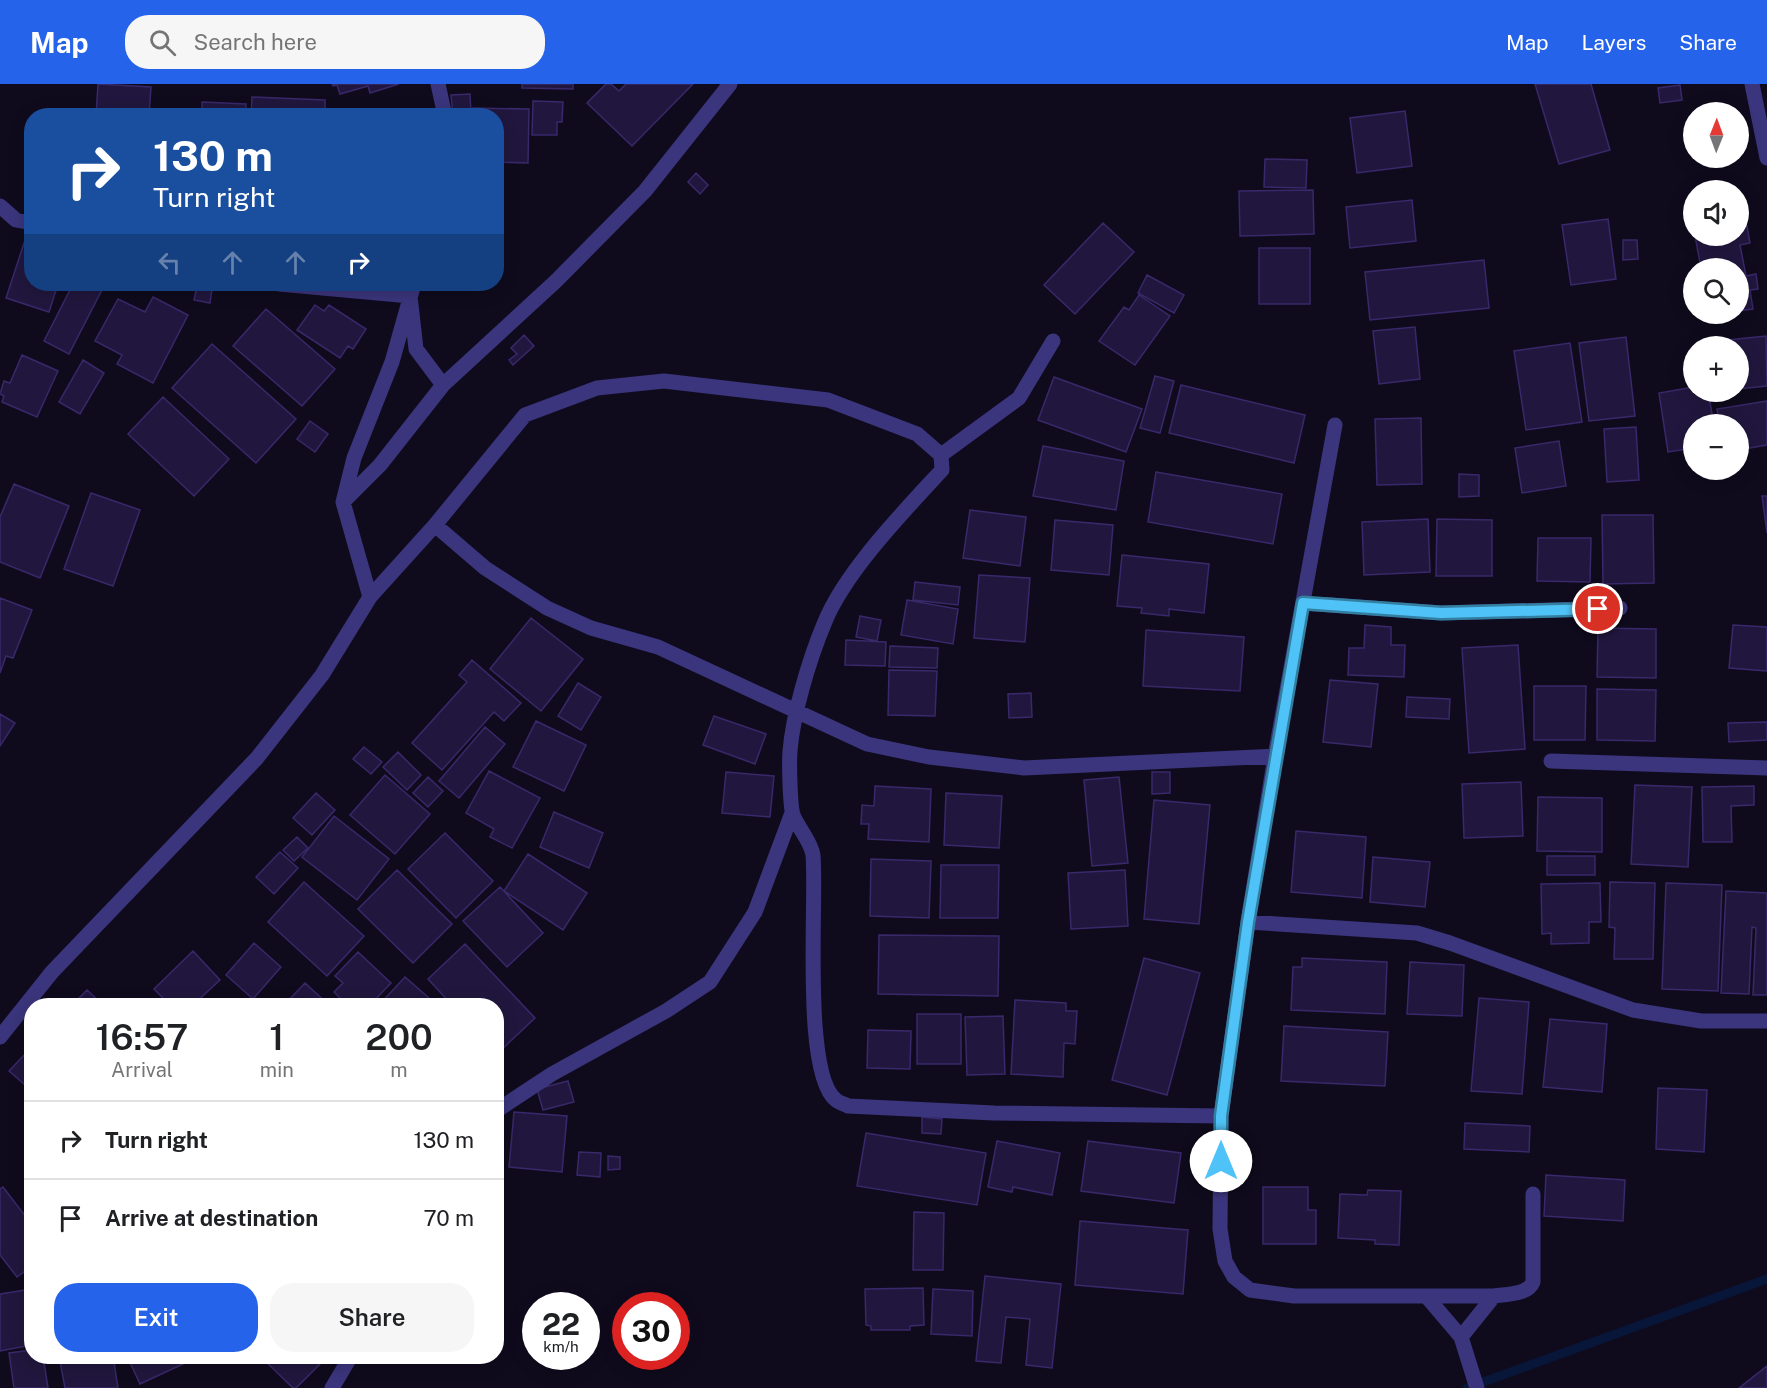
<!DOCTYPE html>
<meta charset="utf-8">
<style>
body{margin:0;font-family:"Public Sans",sans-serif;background:#f6f6f6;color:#202124;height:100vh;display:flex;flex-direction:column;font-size:22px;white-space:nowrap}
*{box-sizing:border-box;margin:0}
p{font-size:20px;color:#757577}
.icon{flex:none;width:33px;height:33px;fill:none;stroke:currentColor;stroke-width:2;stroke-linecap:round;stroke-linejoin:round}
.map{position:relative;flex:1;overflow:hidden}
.details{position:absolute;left:24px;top:914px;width:480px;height:366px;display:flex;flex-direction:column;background:#fff;border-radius:24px;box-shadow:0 3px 15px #0003}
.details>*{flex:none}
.banner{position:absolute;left:24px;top:24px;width:480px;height:183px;border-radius:24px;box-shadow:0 3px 15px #0003;background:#1a4fa0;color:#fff;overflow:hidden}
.needle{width:39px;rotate:1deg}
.fabs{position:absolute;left:1683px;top:18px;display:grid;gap:12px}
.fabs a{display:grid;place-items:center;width:66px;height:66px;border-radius:50%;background:#fff;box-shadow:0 3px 15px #0003;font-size:30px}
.speed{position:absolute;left:522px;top:1208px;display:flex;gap:12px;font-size:30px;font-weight:700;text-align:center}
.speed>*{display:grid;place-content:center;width:78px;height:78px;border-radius:50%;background:#fff;box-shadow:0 3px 15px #0003;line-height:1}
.speed small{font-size:15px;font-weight:400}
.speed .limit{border:9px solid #d22;background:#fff;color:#111}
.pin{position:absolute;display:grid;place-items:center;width:51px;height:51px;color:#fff;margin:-26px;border:3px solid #fff;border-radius:50%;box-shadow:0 2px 6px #0007}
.me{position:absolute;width:66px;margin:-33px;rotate:0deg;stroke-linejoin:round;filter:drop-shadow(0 0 4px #0008)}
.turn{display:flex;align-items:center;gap:21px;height:126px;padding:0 30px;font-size:27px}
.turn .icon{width:78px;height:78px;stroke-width:2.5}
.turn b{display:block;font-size:42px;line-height:51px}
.lanes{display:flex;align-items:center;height:57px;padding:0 30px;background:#0003;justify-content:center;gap:30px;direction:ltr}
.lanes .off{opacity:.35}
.eta{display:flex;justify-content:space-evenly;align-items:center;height:102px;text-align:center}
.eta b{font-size:36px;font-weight:600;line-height:42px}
.cta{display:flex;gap:12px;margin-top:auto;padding:12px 30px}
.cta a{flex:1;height:69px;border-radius:24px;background:#2563eb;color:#fff;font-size:24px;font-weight:600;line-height:69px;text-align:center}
.cta a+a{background:#f6f6f6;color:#202124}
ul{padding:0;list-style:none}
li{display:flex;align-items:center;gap:18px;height:78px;padding:0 30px;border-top:2px solid #e0e0e0}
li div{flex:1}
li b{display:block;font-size:22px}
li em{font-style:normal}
header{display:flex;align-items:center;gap:36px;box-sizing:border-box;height:84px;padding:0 30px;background:#2563eb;color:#fff}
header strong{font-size:28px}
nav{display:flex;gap:33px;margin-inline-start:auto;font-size:21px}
.search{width:420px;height:54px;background:#f6f6f6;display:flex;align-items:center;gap:15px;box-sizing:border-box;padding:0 21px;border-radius:24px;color:#757577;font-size:22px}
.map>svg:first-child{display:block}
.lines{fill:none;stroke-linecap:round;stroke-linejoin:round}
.stream{stroke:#081739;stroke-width:9}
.building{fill:#21173e;stroke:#39286a;stroke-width:1.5}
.minor{stroke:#3b357d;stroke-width:15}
.route-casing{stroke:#337fa1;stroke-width:15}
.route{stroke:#4fc3f7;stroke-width:10}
</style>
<header>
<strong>Map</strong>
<div class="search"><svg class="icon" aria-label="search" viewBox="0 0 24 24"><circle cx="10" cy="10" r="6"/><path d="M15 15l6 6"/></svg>Search here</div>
<nav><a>Map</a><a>Layers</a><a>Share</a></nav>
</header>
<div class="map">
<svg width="1767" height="1304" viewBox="0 0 1767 1304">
<rect width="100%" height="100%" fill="#0f0b1d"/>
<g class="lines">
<path class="stream" d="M1467,1304L1767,1195"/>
</g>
<path class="building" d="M98,0L151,3L149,32H96Z
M332,0H399L370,9L368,2L340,10L337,1L333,2Z
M522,0H573V5L522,4Z
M606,0H611L619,7L626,0H693L632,62L587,19Z
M1535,0H1591L1610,66L1559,80Z
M1680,1L1682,16L1660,19L1658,4Z
M470,10L471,29L453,31L451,11Z
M252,13L325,16V28H320V32H251Z
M533,17L563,18L562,38H557V51H532Z
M202,18L246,20V32H202Z
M473,24L529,25L528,79L496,78V32H473Z
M1405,27L1412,82L1357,89L1350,34Z
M1265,75L1307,76L1306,104L1264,103Z
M696,89L708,101L700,110L688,98Z
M1313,106L1314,150L1240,152L1239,107Z
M1412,116L1416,157L1350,164L1346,123Z
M1608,135L1616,195L1571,201L1562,141Z
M1103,139L1134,168L1075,230L1044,201Z
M1738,141L1739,144L1747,142L1750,159L1740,161L1746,192L1756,190L1758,205L1750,206L1753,225L1738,227V184H1701L1695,152H1738Z
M27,150L32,152V200H58L49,228L6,214Z
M1623,156H1637L1638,175L1623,176Z
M1259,164H1310V220H1259Z
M1484,176L1489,224L1370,236L1365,188Z
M1147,191L1184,211L1174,229L1138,209Z
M73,200H105L69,270L44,257Z
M197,202L212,205L210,219L194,216Z
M1139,211L1170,232L1135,281L1099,257L1124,223L1129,226Z
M153,213L188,231L153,299L117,280L122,271L95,257L118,215L145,228Z
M315,221L324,227L329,221L366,245L353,265L348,262L340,274L297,246Z
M266,225L335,285L302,322L233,262Z
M1415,243L1420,295L1379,300L1373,247Z
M524,251L534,262L513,281L509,276L517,270L511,264Z
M1766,252L1767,302L1738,305V262H1708V258Z
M1626,253L1635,332L1589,337L1579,259Z
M1570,259L1582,338L1526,346L1514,267Z
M212,260L296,335L256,379L172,304Z
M22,271L58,287L37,333L2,318L4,312L0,310L4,297L10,299Z
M83,276L104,289L80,330L59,318Z
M1155,292L1174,297L1160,349L1140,344Z
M1054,293L1142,325L1126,368L1038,336Z
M1181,301L1305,331L1294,379L1169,349Z
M1694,303V308H1708L1714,340H1694V364L1668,368L1659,309Z
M163,313L229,375L194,412L128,350Z
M1767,317V361L1738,366V340H1720L1717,325Z
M1421,334L1422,400L1377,401L1375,335Z
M310,337L328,350L315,368L297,355Z
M1636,343L1639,396L1607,398L1604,345Z
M1559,357L1566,402L1522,409L1515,364Z
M1043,362L1124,377L1116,426L1033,412Z
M1156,388L1282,410L1273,460L1148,438Z
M1459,390L1479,391V412L1459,413Z
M14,400L69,422L40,494L0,478V433Z
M91,409L140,426L113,502L64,485Z
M1762,412H1767V449Z
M970,426L1026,433L1020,482L963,474Z
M1602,431H1653L1654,499L1603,500Z
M1428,435L1430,488L1364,491L1362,438Z
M1437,435L1492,436V492H1436Z
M1055,436L1113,441L1109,491L1051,486Z
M1538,454H1591L1590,498L1537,497Z
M1122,471L1209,480L1204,529L1169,525V532L1141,529L1142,524L1117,522Z
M979,491L1030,494L1025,558L974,554Z
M915,498L960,503L958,521L913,516Z
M0,514L32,526L13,574L6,572L0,589Z
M907,516L958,525L953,560L901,551Z
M860,532L881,536L877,557L856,553Z
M531,534L583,575L541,627L490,585Z
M1365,541L1391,543V561H1405L1404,593L1348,591L1349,564H1364Z
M1733,541L1767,543V587L1729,584Z
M1598,544L1656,545V594L1597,593Z
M1146,546L1244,553L1240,607L1143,602Z
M846,556L886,558L885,582L845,581Z
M1518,561L1525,665L1469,669L1462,564Z
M890,562L938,564L937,584L889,583Z
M472,576L521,619L504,637L494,628L442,686L412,659L467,598L459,591Z
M889,586L937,587L935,632L888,631Z
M1330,596L1378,600L1371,663L1323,658Z
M578,599L601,613L581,646L558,632Z
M1534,602H1586L1585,656H1534Z
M1597,605L1656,606L1655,657L1597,656Z
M1031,609L1032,633L1009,634L1008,610Z
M1407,613L1450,615L1449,635L1406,633Z
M0,630L15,639L0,662Z
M714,632L766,650L755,680L703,661Z
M536,637L586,661L564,707L513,683Z
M1767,638V656L1729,658L1728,639Z
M485,643L505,660L459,714L439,697Z
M364,663L382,678L371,690L353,675Z
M398,668L421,691L407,706L383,683Z
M489,687L540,714L512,764L490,753L494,745L466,729Z
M726,688L774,692L770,733L722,729Z
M1152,688H1170V709L1152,710Z
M385,691L430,730L395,770L350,731Z
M428,693L443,707L428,723L413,709Z
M1119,693L1128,779L1092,782L1084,696Z
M1521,698L1523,752L1464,754L1462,700Z
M1635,701L1692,703L1688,783L1631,780Z
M875,702L931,705L929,758L868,755L869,740H861L862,721L874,722Z
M1754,702V721L1731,722L1732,758H1703L1702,703Z
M316,709L335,726L312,751L293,734Z
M946,709L1002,712L999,764L944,761Z
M1538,713L1602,714V768L1537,767Z
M1154,716L1210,721L1199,840L1144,835Z
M554,728L603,749L589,784L540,763Z
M334,732L389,775L357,816L302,773Z
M1296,747L1366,753L1362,814L1291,808Z
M445,749L493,797L456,834L408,785Z
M297,753L308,764L294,777L283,766Z
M280,768L298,784L274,810L256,793Z
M528,770L587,809L563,846L504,807Z
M1547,772H1595V791H1547Z
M1373,773L1430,778L1425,823L1370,818Z
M871,775L931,777L929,834L870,832Z
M941,781H999L998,834H940Z
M397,786L452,840L413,879L358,825Z
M1125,786L1128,842L1071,845L1068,789Z
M304,798L364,852L327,892L268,838Z
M1610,798L1655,799L1653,875H1614L1615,844L1609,843Z
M1600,799L1601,838H1589V859L1551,860V849L1542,850L1541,800Z
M1666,799L1722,801L1718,907L1662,905Z
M500,803L543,849L507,883L463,837Z
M1726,807L1767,809V911H1753L1756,844L1752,843L1749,910L1721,909Z
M879,851L999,852L998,912L878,910Z
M254,859L281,883L253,915L226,891Z
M465,860L535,934L498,969L496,921H452L428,895Z
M193,867L220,896L193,921H170L154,905Z
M358,868L391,899L370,921H347L334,908L343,899L335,892Z
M1144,874L1200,889L1167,1011L1112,996Z
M1302,874L1387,878L1385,930L1291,926L1293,883H1302Z
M1410,878L1464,881L1462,932L1407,930Z
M405,893L437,921H379Z
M305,899L329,921H284Z
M87,906L103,921H72Z
M1479,914L1529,918L1522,1010L1471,1007Z
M1015,916L1066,919V927H1077L1075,960L1064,959L1063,993L1011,990Z
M917,930H961V980H917Z
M1003,932L1005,990L967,991L965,933Z
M1550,935L1607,940L1602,1008L1543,1003Z
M1284,942L1388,948L1385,1002L1281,997Z
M868,946L911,947L910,985L867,984Z
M28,967L32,970V1007L9,987Z
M568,997L574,1018L543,1026L537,1005Z
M1658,1004L1707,1006L1704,1068L1656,1065Z
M514,1028L567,1032L562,1088L509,1083Z
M922,1033L942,1035L941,1050L922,1049Z
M1465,1039L1530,1042L1529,1068L1464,1065Z
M866,1049L986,1069L977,1121L857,1102Z
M997,1057L1060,1069L1052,1111L1013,1103L1012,1108L988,1103Z
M1088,1057L1181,1069L1174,1119L1081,1107Z
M579,1068L601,1069L600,1093L577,1091Z
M608,1072L620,1073V1085L608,1086Z
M1546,1091L1625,1096L1623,1137L1544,1132Z
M3,1103L32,1141V1190L28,1185L17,1193L0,1171V1105Z
M1263,1103H1308V1126H1316V1160H1263Z
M1368,1106L1401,1107L1399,1161L1375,1160V1156L1338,1154L1340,1110L1367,1111Z
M914,1128L944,1129L943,1186H913Z
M1080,1137L1188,1146L1183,1210L1075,1201Z
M985,1192L1061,1200L1052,1284L1026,1281L1030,1235L1006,1233L1001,1279L976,1277Z
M923,1204L924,1241L910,1242V1246H871V1242L866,1241L865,1205Z
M32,1205V1261L0,1267V1210Z
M933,1205L973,1207L972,1252L931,1250Z
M32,1266V1272H43L48,1304H14L9,1269Z
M59,1272H113L118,1304H65Z
M127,1272H180L183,1280L140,1300Z
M260,1272H323L326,1274L296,1304H293Z
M1767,1282V1304H1739Z"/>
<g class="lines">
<path class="minor" d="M438,0L445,32
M1752,0L1767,74
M0,122L16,136L32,139
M279,200L410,212L416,265L443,301
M1335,341L1275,672L1248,838L1221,1032L1220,1145L1225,1177L1234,1193L1250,1206L1294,1212H1494C1506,1210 1528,1211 1533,1198V1110
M941,371L1019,314L1053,257
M343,418L380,381L443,301L556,197L645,107L730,0
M435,441L485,484L547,524L591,544L658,563L867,660L929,673L1024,684L1275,672
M370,513L343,418L354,374L392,278L414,200
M1303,519L1441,529L1620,524
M1551,677L1767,684
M1248,838L1417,849L1450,859L1633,926L1701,937H1767
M0,953L52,888L257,674L322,591L370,513L435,441L525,331L597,304L664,297L828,316L917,350L941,371L942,386C904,427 844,489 824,540C809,576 793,630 790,667C789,679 790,721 793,731C798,744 811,757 813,771C817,816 802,990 836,1016C839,1019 845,1020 848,1022L994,1029L1221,1032
M496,1027L552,990L666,927L710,898L755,828L792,729
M1426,1212L1461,1253L1477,1304
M1461,1253L1494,1212
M332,1304L351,1272"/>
</g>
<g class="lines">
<defs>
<path id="route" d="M1221,1077V1032L1248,838L1303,519L1441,529L1598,525"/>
</defs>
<use href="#route" class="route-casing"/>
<use href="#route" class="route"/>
</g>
</svg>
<div class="fabs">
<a><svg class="needle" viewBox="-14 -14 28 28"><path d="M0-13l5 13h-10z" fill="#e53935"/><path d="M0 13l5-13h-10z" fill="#757577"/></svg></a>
<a><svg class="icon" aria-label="sound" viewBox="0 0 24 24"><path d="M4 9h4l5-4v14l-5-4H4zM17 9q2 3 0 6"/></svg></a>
<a><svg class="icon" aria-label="search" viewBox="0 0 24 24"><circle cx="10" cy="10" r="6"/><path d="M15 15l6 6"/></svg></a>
<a>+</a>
<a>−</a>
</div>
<div class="speed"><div>22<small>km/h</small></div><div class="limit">30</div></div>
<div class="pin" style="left:1598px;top:525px;background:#d93025"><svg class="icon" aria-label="arrive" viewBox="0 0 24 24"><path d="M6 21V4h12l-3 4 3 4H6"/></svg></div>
<svg class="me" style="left:1221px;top:1077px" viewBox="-20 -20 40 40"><circle r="19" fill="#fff"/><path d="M0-13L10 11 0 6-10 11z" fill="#4fc3f7"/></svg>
<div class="banner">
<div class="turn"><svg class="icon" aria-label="right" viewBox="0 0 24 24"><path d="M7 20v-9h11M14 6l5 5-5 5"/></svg><div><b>130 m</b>Turn right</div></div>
<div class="lanes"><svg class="icon off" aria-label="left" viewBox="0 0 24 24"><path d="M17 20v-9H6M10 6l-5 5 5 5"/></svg><svg class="icon off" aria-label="ahead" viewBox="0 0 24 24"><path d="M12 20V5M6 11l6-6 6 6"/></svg><svg class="icon off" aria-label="ahead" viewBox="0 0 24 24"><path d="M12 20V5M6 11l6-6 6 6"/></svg><svg class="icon" aria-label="right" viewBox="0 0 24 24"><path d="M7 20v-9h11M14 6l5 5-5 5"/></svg></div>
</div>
<section class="details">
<div class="eta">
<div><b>16:57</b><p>Arrival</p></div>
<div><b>1</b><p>min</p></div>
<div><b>200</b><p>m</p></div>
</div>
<ul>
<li><svg class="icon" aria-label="right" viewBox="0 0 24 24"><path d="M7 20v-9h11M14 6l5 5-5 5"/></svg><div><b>Turn right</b></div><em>130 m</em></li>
<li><svg class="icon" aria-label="arrive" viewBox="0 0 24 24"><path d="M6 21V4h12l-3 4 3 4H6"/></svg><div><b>Arrive at destination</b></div><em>70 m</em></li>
</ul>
<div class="cta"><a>Exit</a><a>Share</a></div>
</section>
</div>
